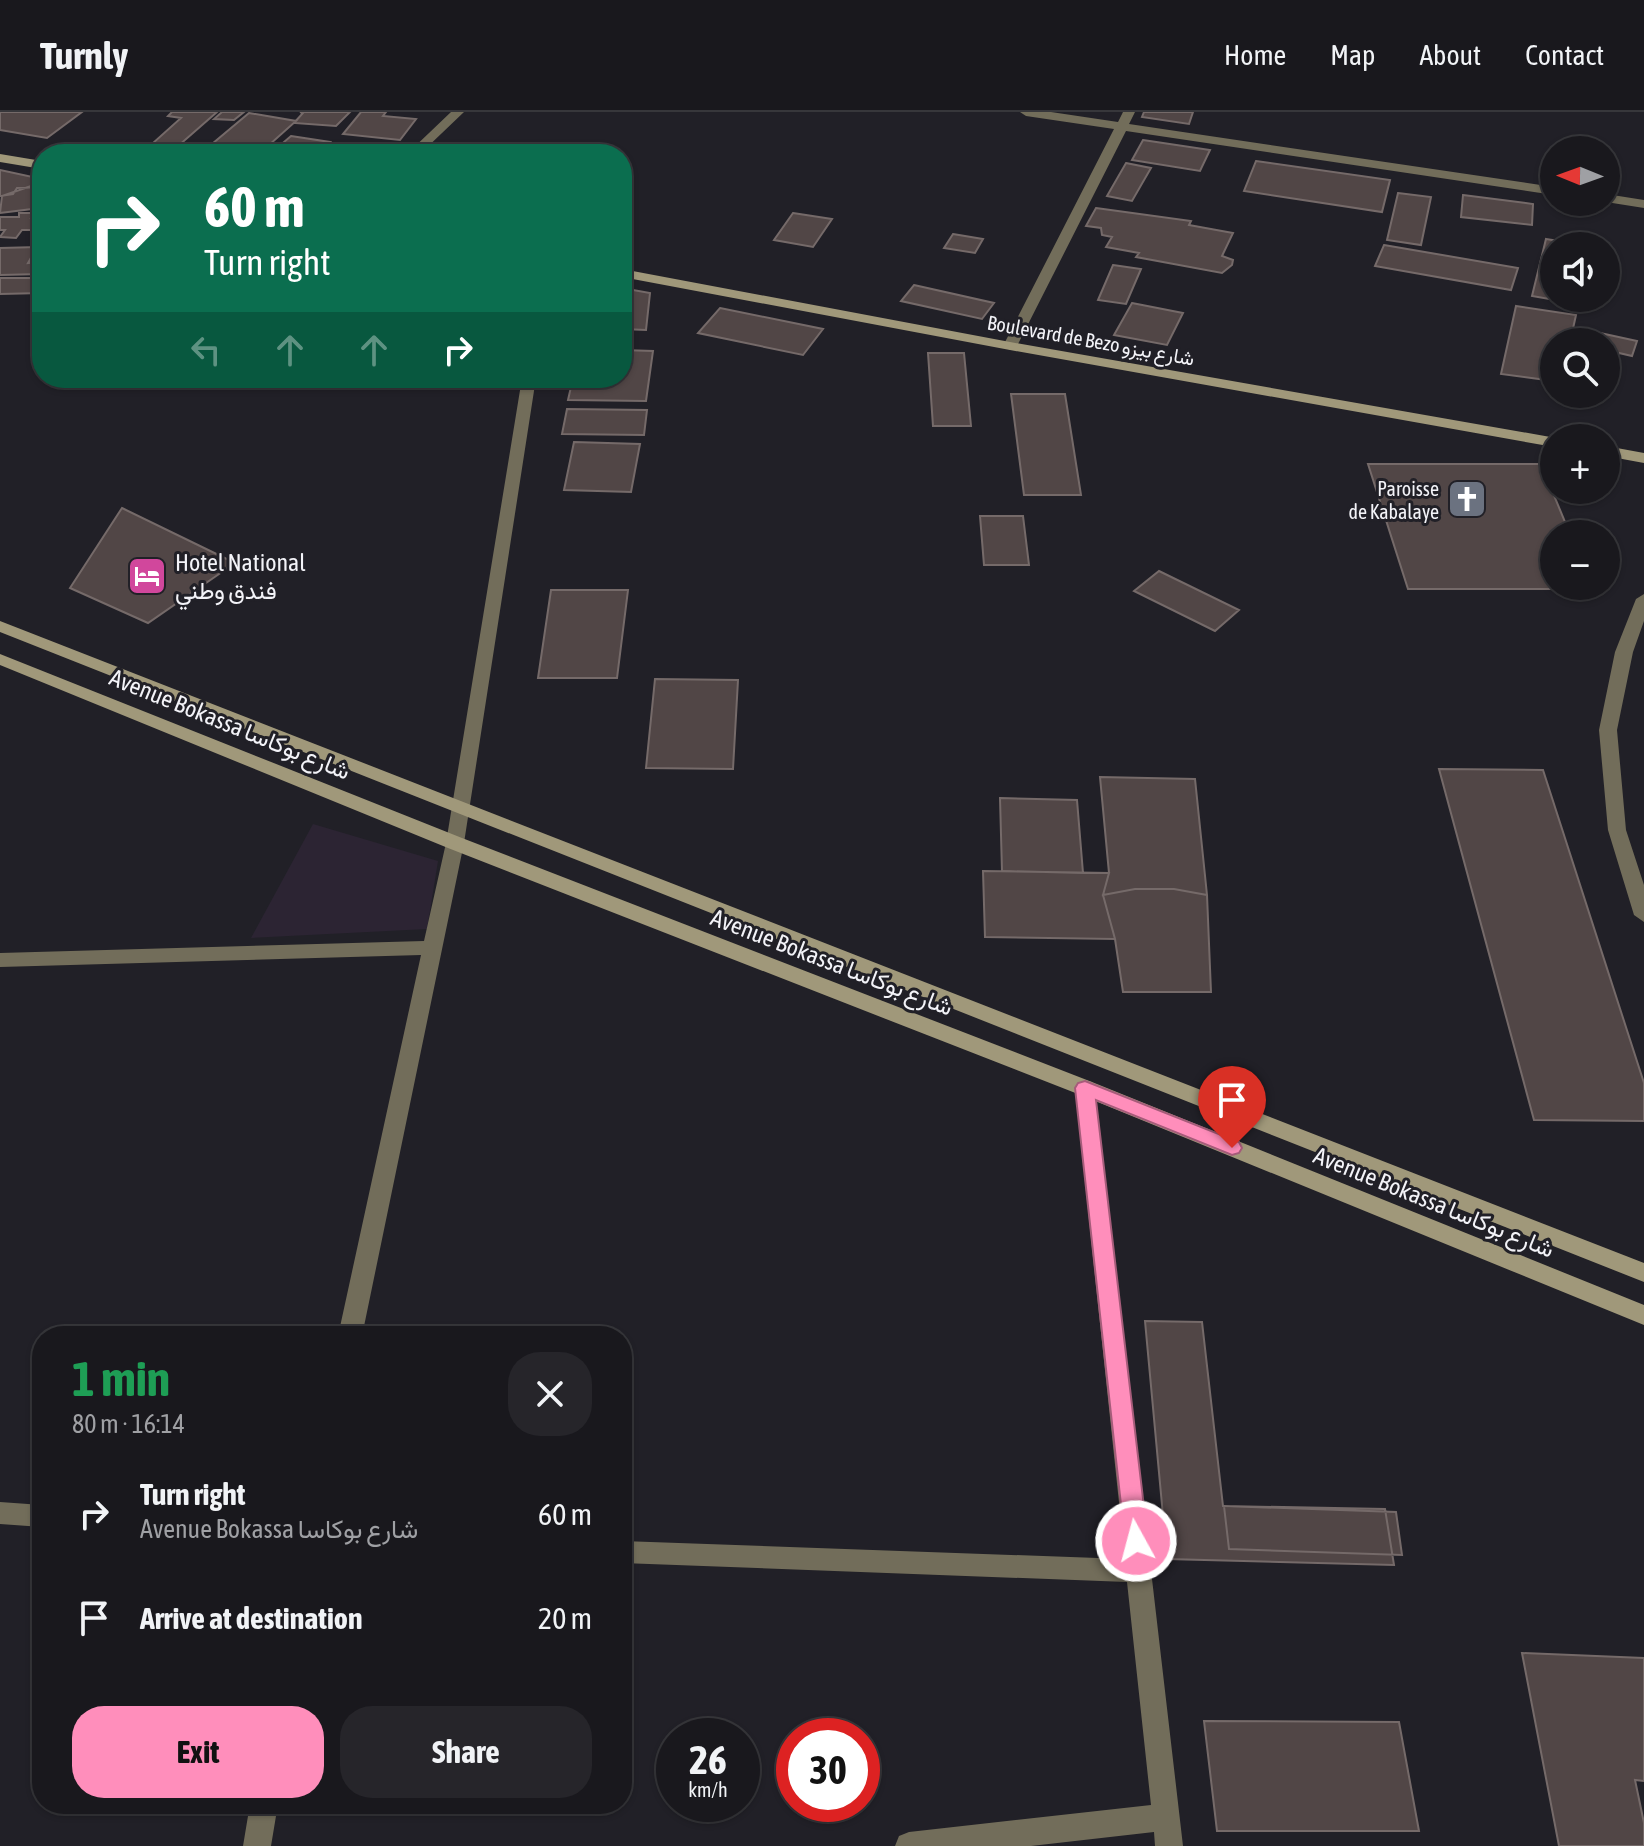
<!DOCTYPE html>
<meta charset="utf-8">
<style>
body{margin:0;font-family:"Asap Condensed",Vazirmatn,sans-serif;background:#26252a;color:#f1f3f6;height:100vh;display:flex;flex-direction:column;font-size:30px;white-space:nowrap}
*{box-sizing:border-box;margin:0}
p{font-size:26px;color:#9fa0a4}
.icon{flex:none;width:44px;height:44px;fill:none;stroke:currentColor;stroke-width:2;stroke-linecap:round;stroke-linejoin:round}
.map{position:relative;flex:1;overflow:hidden}
.sheet{position:absolute;left:32px;top:1214px;width:600px;height:488px;display:flex;flex-direction:column;background:#19181d;border-radius:32px;box-shadow:0 2px 6px #0004,0 0 0 2px #37373b}
.sheet>*{flex:none}
.banner{position:absolute;left:32px;top:32px;width:600px;height:244px;border-radius:32px;box-shadow:0 2px 6px #0004,0 0 0 2px #37373b;background:#0b6e4f;color:#fff;overflow:hidden}
.needle{width:52px;rotate:271deg}
.buttons{position:absolute;left:1540px;top:24px;display:grid;gap:16px}
.buttons a{display:grid;place-items:center;width:80px;height:80px;border-radius:50%;background:#19181d;box-shadow:0 2px 6px #0004,0 0 0 2px #37373b;font-size:40px}
.speed{position:absolute;left:656px;top:1606px;display:flex;gap:16px;font-size:40px;font-weight:700;text-align:center}
.speed>*{display:grid;place-content:center;width:104px;height:104px;border-radius:50%;background:#19181d;box-shadow:0 2px 6px #0004,0 0 0 2px #37373b;line-height:1}
.speed small{font-size:20px;font-weight:400}
.speed .limit{border:12px solid #d22;background:#fff;color:#111}
.pin{position:absolute;display:grid;place-items:center;width:68px;height:68px;color:#fff;margin:-82px -34px;border-radius:50% 50% 50% 0;rotate:-45deg;box-shadow:0 0 8px #0007}
.pin .icon{rotate:45deg}
.me{position:absolute;width:88px;margin:-44px;rotate:353deg;stroke-linejoin:round;filter:drop-shadow(0 0 6px #0008)}
.turn{display:flex;align-items:center;gap:28px;height:168px;padding:0 40px;font-size:36px}
.turn .icon{width:104px;height:104px;stroke-width:2.5}
.turn b{display:block;font-size:56px;line-height:68px}
.lanes{display:flex;align-items:center;height:76px;padding:0 40px;background:#0003;justify-content:center;gap:40px;direction:ltr}
.lanes .off{opacity:.35}
.round{display:grid;place-items:center;flex:none;width:84px;height:84px;border-radius:32px;background:#26252a}
.overview{display:flex;align-items:center;justify-content:space-between;height:136px;padding:0 40px}
h1{font-size:48px;font-weight:700;line-height:60px;color:#1e9e55}
.action{display:flex;gap:16px;margin-top:auto;padding:16px 40px}
.action a{flex:1;height:92px;border-radius:32px;background:#ff8ebb;color:#111;font-size:32px;font-weight:700;line-height:92px;text-align:center}
.action a+a{background:#26252a;color:#f1f3f6}
ul{padding:0;list-style:none}
li{display:flex;align-items:center;gap:24px;height:104px;padding:0 40px}
li div{flex:1}
li b{display:block;font-size:30px}
li em{font-style:normal}
header{display:flex;align-items:center;gap:48px;box-sizing:border-box;height:112px;padding:0 40px;background:#19181d;border-bottom:2px solid #37373b}
header strong{font-size:38px}
nav{display:flex;gap:44px;margin-inline-start:auto;font-size:28px}
.map>svg:first-child{display:block}
.commercial{fill:#2c2433}
.building{fill:#514646;stroke:#756a69;stroke-width:2}
.lines{fill:none;stroke-linecap:round;stroke-linejoin:round}
.street{fill:#726d5a;fill-rule:evenodd}
.secondary{fill:#a0987a;fill-rule:evenodd}
.route{fill:#ff8ebb;stroke:#a65c7a;stroke-width:2}
.labels{text-anchor:middle;dominant-baseline:central;stroke-width:6;stroke-linejoin:round;paint-order:stroke}
.far-street-label{font-size:20px;fill:#f3f3f8;stroke:#212027}
.far-poi-label{font-size:20px;fill:#f3f3f8;stroke:#212027;text-anchor:end}
.poi-label{font-size:24px;fill:#f3f3f8;stroke:#212027;text-anchor:start}
.street-label{font-size:24px;fill:#f3f3f8;stroke:#212027}
</style>
<header>
<strong>Turnly</strong>
<nav><a>Home</a><a>Map</a><a>About</a><a>Contact</a></nav>
</header>
<div class="map">
<svg width="1644" height="1734" viewBox="0 0 1644 1734">
<rect width="100%" height="100%" fill="#212027"/>
<path class="commercial" d="M313,712L438,749L427,817L251,826Z"/>
<path class="building" d="M0,0H82L47,26L0,18Z
M172,0H217L177,35L153,31L181,6L168,4Z
M222,0H244L234,8L214,7Z
M300,0H350L336,14L294,11L303,1Z
M361,0H386L383,4L416,7L400,28L343,22Z
M1144,0H1193L1189,12L1142,5Z
M249,1L296,9L259,42H200Z
M291,24L330,30L317,42H270Z
M1143,28L1210,38L1200,59L1132,48Z
M1256,49L1390,68L1382,100L1244,79Z
M1126,51L1151,56L1132,89L1107,84Z
M0,58L42,67V75L17,76L13,82L0,84Z
M31,74H42V86L32,97L0,101L2,84Z
M1398,81L1431,85L1421,133L1387,128Z
M1463,83L1533,92L1532,113L1461,105Z
M1096,96L1191,109L1189,113L1233,121L1222,144L1233,148L1232,153L1222,161L1136,145L1139,141L1106,135L1112,125L1102,123L1101,116L1086,114Z
M19,101H33L31,106H42V118H22L16,126L0,125L5,118H0V105H19Z
M793,101L832,107L813,135L774,128Z
M953,122L983,127L975,141L944,136Z
M1546,127L1591,134H1554V186H1598L1596,195L1532,184Z
M1384,133L1518,156L1511,178L1375,154Z
M37,135L28,151L39,150L42,144V162L0,163V136Z
M1113,153L1141,157L1126,192L1098,188Z
M0,166H42V181L0,182Z
M914,173L994,191L982,207L901,189Z
M622,176L650,181L646,218L622,217Z
M1132,191L1183,201L1167,233L1114,223Z
M1516,194L1576,203L1570,230H1554V269L1501,262Z
M720,196L823,217L803,243L698,221Z
M1591,219L1637,229L1632,244L1619,241L1616,248L1606,246V230H1587Z
M622,238L653,239L646,289L568,288L573,266H622Z
M928,241H964L971,314H933Z
M1011,282H1065L1081,383H1024Z
M567,297L647,298L644,323L562,322Z
M574,330L640,332L631,380L564,378Z
M1368,352H1541L1570,422H1554V474H1592L1593,477H1408Z
M122,396L235,451L148,511L70,476Z
M980,404H1023L1029,453H984Z
M1159,459L1239,498L1215,519L1134,479Z
M551,478H628L617,566H538Z
M655,567L738,568L733,657L646,656Z
M1439,657L1543,658L1644,971V1009L1534,1008Z
M1100,665L1195,667L1207,783L1174,777H1135L1103,783L1109,761Z
M1000,686L1077,688L1083,761L1002,759Z
M983,759L1109,761L1103,783L1115,827L985,825Z
M1135,777H1174L1207,783L1211,880H1123L1115,827L1103,783Z
M1145,1209L1202,1210L1223,1394L1385,1397L1394,1453L1167,1447Z
M1224,1394L1396,1400L1402,1443L1229,1437Z
M1522,1541L1644,1546V1669L1635,1668L1644,1711V1734H1559Z
M1204,1609L1399,1610L1419,1719H1217Z"/>
<g class="lines">
<path class="street" d="M451,0H464L420,42H407Z
M1020,0H1051L1118,10L1123,0H1135L1129,12L1554,75V83L1126,19L1017,234L1010,238L1003,234L1114,17L1026,4Z
M1606,82L1644,88V96L1606,90Z
M522,266H536L464,731L362,1224H338L421,843L0,855V841L424,829L446,731Z
M1644,482V509L1633,540L1617,618L1626,718L1644,773V810L1634,803L1608,718L1599,618L1615,540L1636,487Z
M1085,968L1092,970L1095,976L1183,1734H1155L1154,1720L1031,1734H895L899,1724L909,1720L1151,1693L1127,1470L622,1451V1429L1125,1447L1075,976L1078,970Z
M0,1390L42,1393V1415L0,1412Z
M250,1692H278L271,1734H243Z"/>
<path class="secondary" d="M0,42L42,49V57L0,50Z
M622,157L1010,230L1556,326L1554,335L1010,238L622,165Z
M1606,334L1644,341V351L1606,344Z
M0,509L1644,1151V1170L0,520Z
M0,542L462,726L1092,970L1644,1193V1213L1078,982L448,736L0,553Z"/>
</g>
<path class="route" d="M1085,969L1239,1030L1242,1036L1239,1041L1232,1043L1096,988L1148,1429L1144,1437L1136,1440L1128,1437L1125,1429L1075,976L1078,971Z"/>
<defs>
<symbol id="church-square" viewBox="-11 -11 22 22"><rect x="-9" y="-9" width="18" height="18" rx="4" fill="#6b7280" stroke="#212027"/><path d="M-1.2-6h2.4v3.5h3.3v2.4h-3.3V6h-2.4V-.1h-3.3v-2.4h3.3Z" fill="#fff"/></symbol>
<symbol id="hotel-square" viewBox="-11 -11 22 22"><rect x="-9" y="-9" width="18" height="18" rx="4" fill="#d1479c" stroke="#212027"/><path d="M-6-4.5h1.5V1H6V5H4.5V3h-9V5H-6ZM-4 0a1.8 1.8 0 1 1 3.6 0ZM.5 0V-2.5h3Q6-2.5 6 0Z" fill="#fff"/></symbol>
</defs>
<g fill-rule="evenodd">
<use href="#church-square" x="1445" y="365" width="44" height="44"/>
<use href="#hotel-square" x="125" y="442" width="44" height="44"/>
</g>
<g class="labels">
<g class="far-street-label">
<text transform="translate(1091 228) rotate(10)">Boulevard de Bezo شارع بيزو</text>
</g>
<g class="far-poi-label">
<text x="1439" y="376">Paroisse<tspan x="1439" dy="23">de Kabalaye</tspan></text>
</g>
<g class="poi-label">
<text x="175" y="450">Hotel National<tspan x="175" dy="28">فندق وطني</tspan></text>
</g>
<g class="street-label">
<text transform="translate(230 612) rotate(22)">Avenue Bokassa شارع بوكاسا</text>
<text transform="translate(832 850) rotate(21)">Avenue Bokassa شارع بوكاسا</text>
<text transform="translate(1434 1090) rotate(22)">Avenue Bokassa شارع بوكاسا</text>
</g>
</g>
</svg>
<div class="buttons">
<a><svg class="needle" viewBox="-14 -14 28 28"><path d="M0-13l5 13h-10z" fill="#e53935"/><path d="M0 13l5-13h-10z" fill="#9fa0a4"/></svg></a>
<a><svg class="icon" aria-label="sound" viewBox="0 0 24 24"><path d="M4 9h4l5-4v14l-5-4H4zM17 9q2 3 0 6"/></svg></a>
<a><svg class="icon" aria-label="search" viewBox="0 0 24 24"><circle cx="10" cy="10" r="6"/><path d="M15 15l6 6"/></svg></a>
<a>+</a>
<a>−</a>
</div>
<div class="speed"><div>26<small>km/h</small></div><div class="limit">30</div></div>
<div class="pin" style="left:1232px;top:1036px;background:#d93025"><svg class="icon" aria-label="arrive" viewBox="0 0 24 24"><path d="M6 21V4h12l-3 4 3 4H6"/></svg></div>
<svg class="me" style="left:1136px;top:1429px" viewBox="-20 -20 40 40"><circle r="17" fill="#ff8ebb" stroke="#fff" stroke-width="3"/><path d="M0-11L8 9 0 5-8 9z" fill="#fff"/></svg>
<div class="banner">
<div class="turn"><svg class="icon" aria-label="right" viewBox="0 0 24 24"><path d="M7 20v-9h11M14 6l5 5-5 5"/></svg><div><b>60 m</b>Turn right</div></div>
<div class="lanes"><svg class="icon off" aria-label="left" viewBox="0 0 24 24"><path d="M17 20v-9H6M10 6l-5 5 5 5"/></svg><svg class="icon off" aria-label="ahead" viewBox="0 0 24 24"><path d="M12 20V5M6 11l6-6 6 6"/></svg><svg class="icon off" aria-label="ahead" viewBox="0 0 24 24"><path d="M12 20V5M6 11l6-6 6 6"/></svg><svg class="icon" aria-label="right" viewBox="0 0 24 24"><path d="M7 20v-9h11M14 6l5 5-5 5"/></svg></div>
</div>
<section class="sheet">
<div class="overview"><div><h1>1 min</h1><p>80 m · 16:14</p></div><a class="round"><svg class="icon" aria-label="close" viewBox="0 0 24 24"><path d="M6 6l12 12M18 6L6 18"/></svg></a></div>
<ul>
<li><svg class="icon" aria-label="right" viewBox="0 0 24 24"><path d="M7 20v-9h11M14 6l5 5-5 5"/></svg><div><b>Turn right</b><p>Avenue Bokassa شارع بوكاسا</p></div><em>60 m</em></li>
<li><svg class="icon" aria-label="arrive" viewBox="0 0 24 24"><path d="M6 21V4h12l-3 4 3 4H6"/></svg><div><b>Arrive at destination</b></div><em>20 m</em></li>
</ul>
<div class="action"><a>Exit</a><a>Share</a></div>
</section>
</div>
